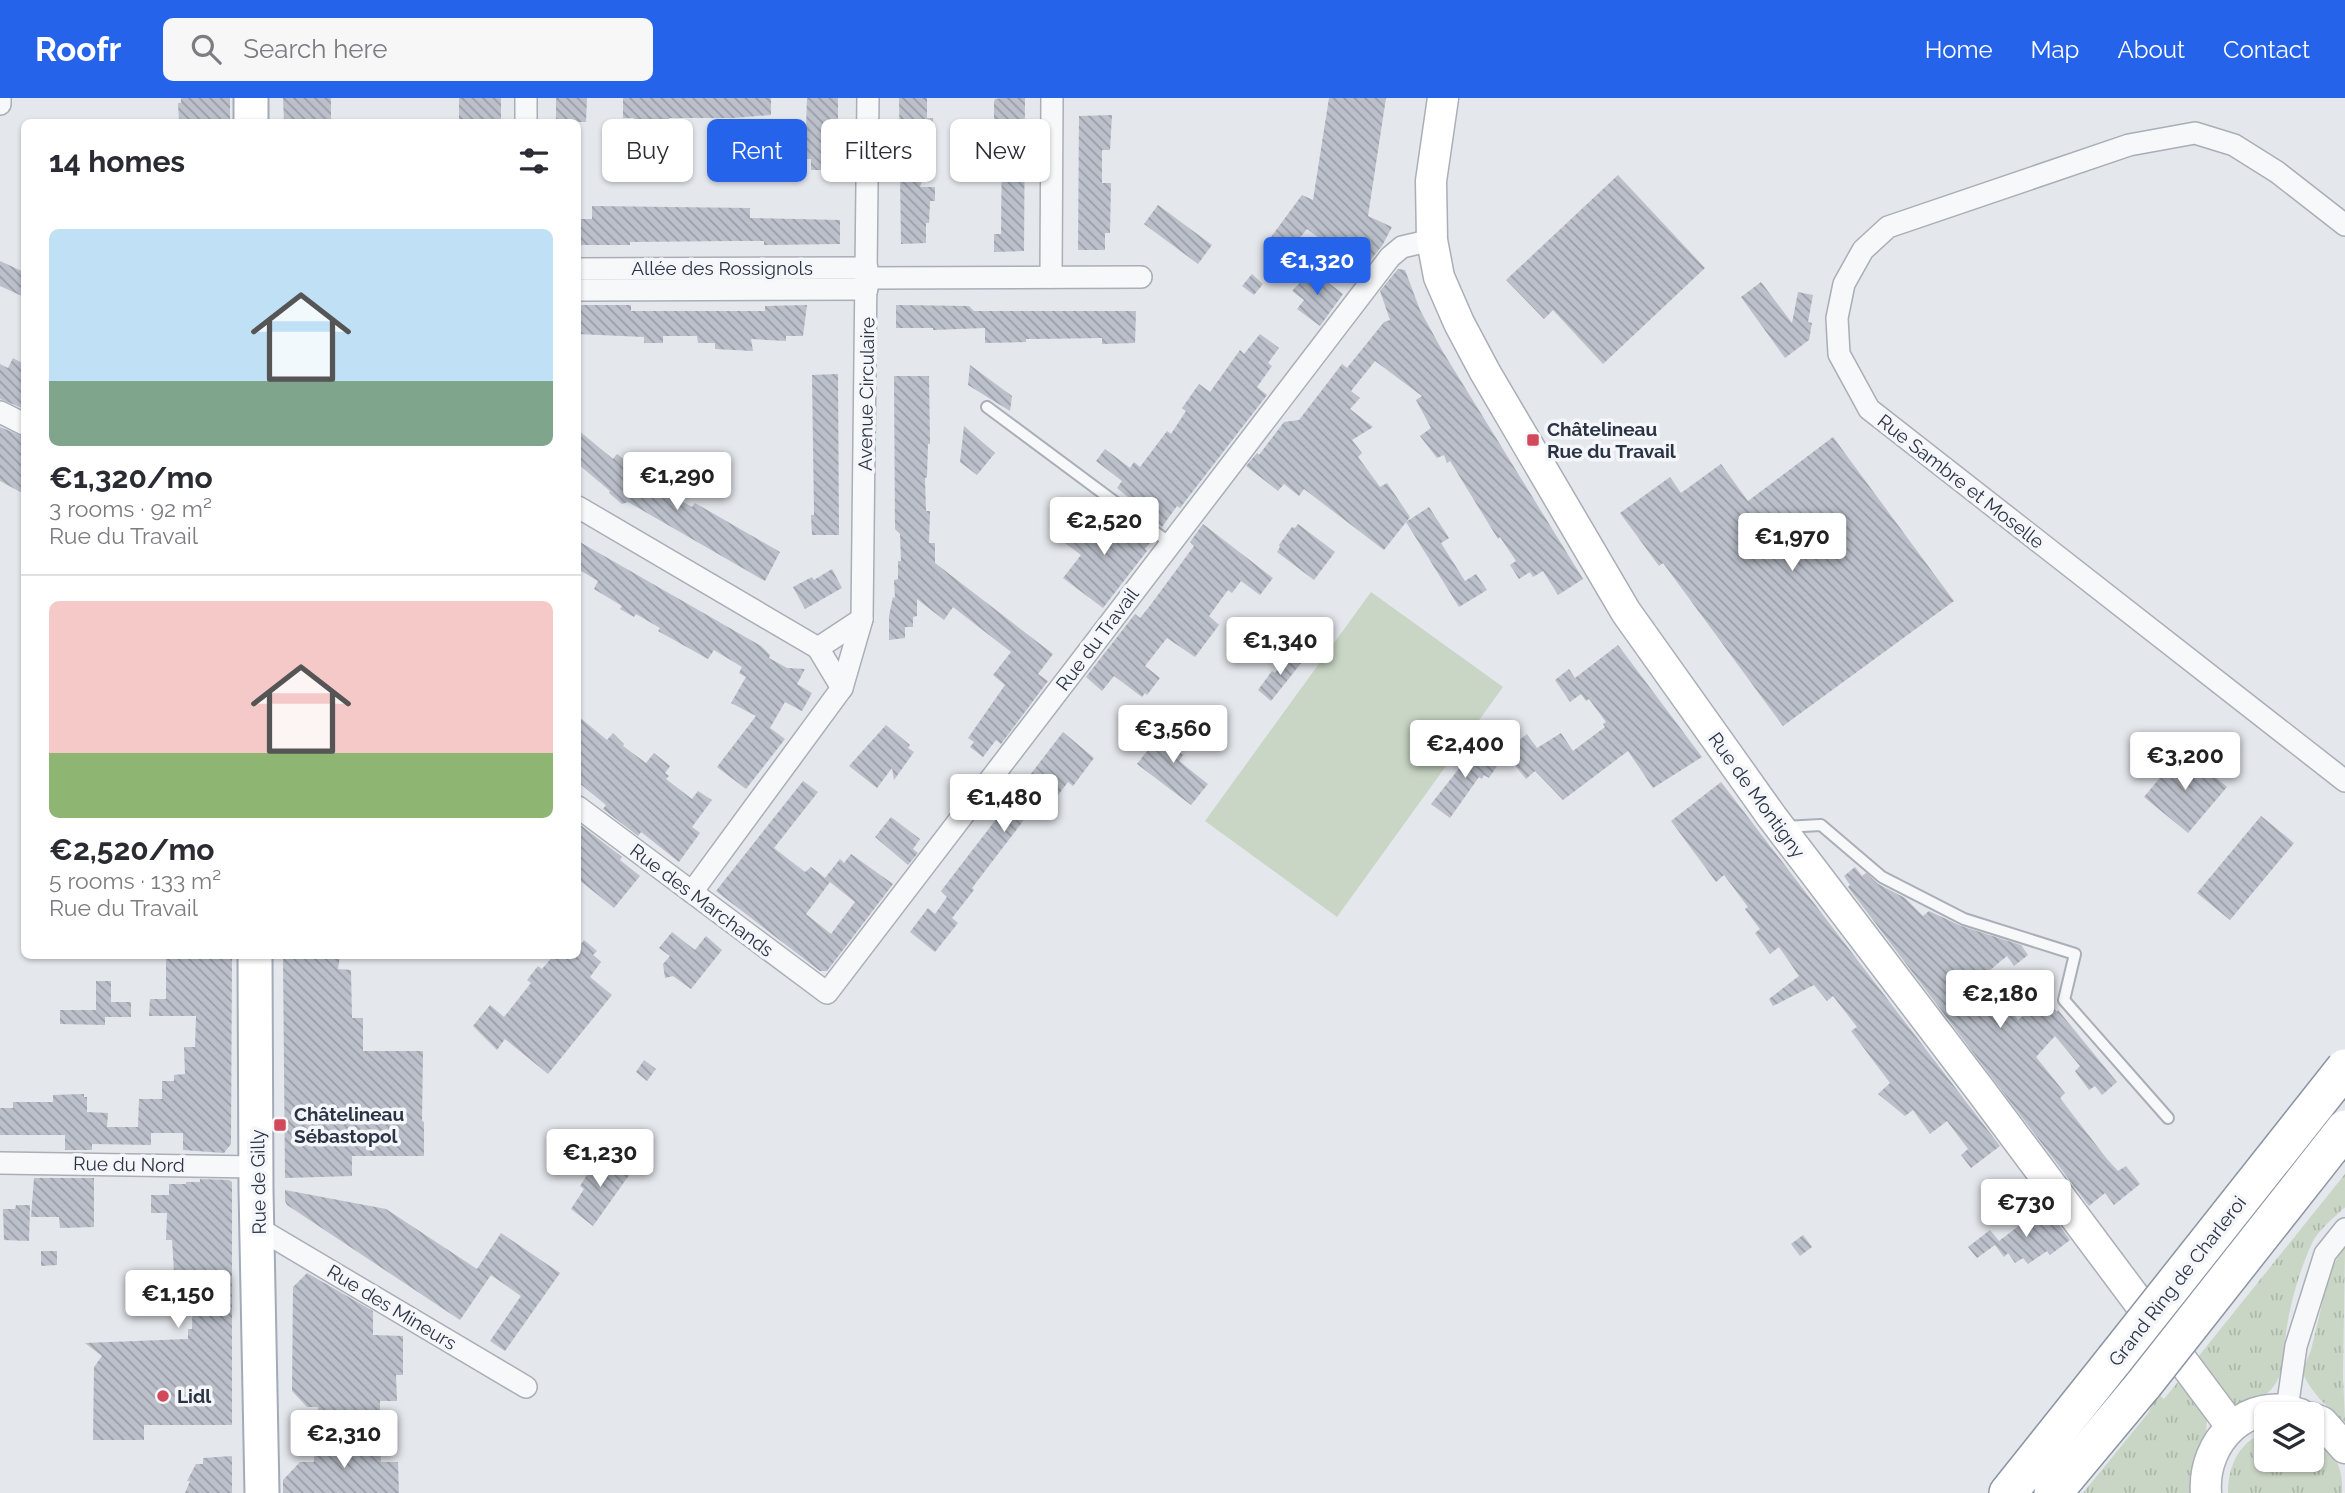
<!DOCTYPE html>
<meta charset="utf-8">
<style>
:root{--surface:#fff;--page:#f7f7f7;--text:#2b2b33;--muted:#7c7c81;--line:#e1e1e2;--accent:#2563eb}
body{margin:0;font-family:Raleway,sans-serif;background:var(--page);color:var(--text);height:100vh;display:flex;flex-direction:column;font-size:26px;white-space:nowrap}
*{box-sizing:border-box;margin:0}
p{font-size:23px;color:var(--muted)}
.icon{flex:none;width:38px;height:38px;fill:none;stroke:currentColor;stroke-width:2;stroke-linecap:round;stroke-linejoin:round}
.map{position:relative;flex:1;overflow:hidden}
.side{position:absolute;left:21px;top:21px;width:560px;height:840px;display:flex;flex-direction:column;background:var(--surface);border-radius:10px;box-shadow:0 2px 5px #0004}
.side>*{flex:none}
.banner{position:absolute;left:602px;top:21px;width:665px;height:63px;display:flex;gap:14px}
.controls{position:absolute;left:2254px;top:1304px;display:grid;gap:14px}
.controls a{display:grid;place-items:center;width:70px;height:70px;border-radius:10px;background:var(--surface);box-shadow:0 2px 5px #0004;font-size:35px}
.price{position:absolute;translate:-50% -60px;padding:0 16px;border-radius:7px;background:#fff;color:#222;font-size:23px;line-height:46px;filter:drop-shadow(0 2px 4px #0008)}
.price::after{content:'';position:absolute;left:50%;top:42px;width:21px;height:16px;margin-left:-10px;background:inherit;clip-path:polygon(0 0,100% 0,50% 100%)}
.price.current{background:var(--accent);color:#fff}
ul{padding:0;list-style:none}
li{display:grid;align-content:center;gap:14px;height:371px;padding:0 28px}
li+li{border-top:2px solid var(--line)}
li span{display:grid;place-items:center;height:217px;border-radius:10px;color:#555}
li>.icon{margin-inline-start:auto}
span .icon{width:126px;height:126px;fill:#fffc;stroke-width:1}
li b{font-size:30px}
h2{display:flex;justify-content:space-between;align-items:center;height:84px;padding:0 28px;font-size:30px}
.pill{padding:0 24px;border-radius:10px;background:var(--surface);box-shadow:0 2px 5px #0004;font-size:24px;line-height:63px}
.pill.current{background:var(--accent);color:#fff}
header{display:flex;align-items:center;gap:42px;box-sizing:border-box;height:98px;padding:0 35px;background:var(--accent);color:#fff}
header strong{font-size:33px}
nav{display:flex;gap:38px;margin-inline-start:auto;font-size:24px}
.search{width:490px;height:63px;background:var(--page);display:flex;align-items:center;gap:18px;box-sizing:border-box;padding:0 24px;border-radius:10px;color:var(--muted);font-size:26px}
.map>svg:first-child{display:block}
.grass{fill:url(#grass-tufts)}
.pitch{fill:#c9d6c5}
.building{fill:url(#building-back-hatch);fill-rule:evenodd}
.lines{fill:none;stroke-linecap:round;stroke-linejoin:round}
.lane-casing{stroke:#a9aeb7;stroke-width:14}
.street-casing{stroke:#a9aeb7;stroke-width:24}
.secondary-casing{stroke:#a9aeb7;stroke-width:33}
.primary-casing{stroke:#a3abb8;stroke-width:37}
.highway-casing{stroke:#8b94a3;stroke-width:40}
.lane{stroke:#f7f8fa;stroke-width:10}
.street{stroke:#f7f8fa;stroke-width:21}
.secondary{stroke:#fff;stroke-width:30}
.primary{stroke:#fff;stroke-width:33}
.highway{stroke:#fff;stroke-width:37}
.highway-bridge-casing{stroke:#8b94a3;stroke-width:40;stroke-linecap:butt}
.highway-bridge{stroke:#fff;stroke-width:37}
.poi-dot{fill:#d1495b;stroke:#f4f6f9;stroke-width:2.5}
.labels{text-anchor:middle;stroke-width:7;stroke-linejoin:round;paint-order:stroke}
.street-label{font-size:19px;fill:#2b3445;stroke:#f4f6f9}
.poi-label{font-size:19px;font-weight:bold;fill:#2b3445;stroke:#f4f6f9;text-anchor:start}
</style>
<header>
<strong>Roofr</strong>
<div class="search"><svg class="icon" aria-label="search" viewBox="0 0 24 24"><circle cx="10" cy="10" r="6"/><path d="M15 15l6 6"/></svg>Search here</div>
<nav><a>Home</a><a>Map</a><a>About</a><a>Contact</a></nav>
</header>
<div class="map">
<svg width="2345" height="1395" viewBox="0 0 2345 1395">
<defs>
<pattern id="grass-tufts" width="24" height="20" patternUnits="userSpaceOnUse" patternTransform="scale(1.75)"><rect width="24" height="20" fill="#c9d6c5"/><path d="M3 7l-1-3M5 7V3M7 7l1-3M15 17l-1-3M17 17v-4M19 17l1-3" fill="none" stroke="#adb8ab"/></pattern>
<pattern id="building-back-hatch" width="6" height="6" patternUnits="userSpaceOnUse" patternTransform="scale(1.75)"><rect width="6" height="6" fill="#bbc0ca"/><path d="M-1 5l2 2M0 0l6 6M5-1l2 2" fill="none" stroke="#989da6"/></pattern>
</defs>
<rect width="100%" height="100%" fill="#e4e7ec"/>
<g class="grass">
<path d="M2345,1076V1109C2335,1119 2319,1131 2312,1145C2302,1167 2294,1192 2289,1217C2279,1265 2294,1292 2236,1311L2198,1259Z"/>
<path d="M2345,1147L2343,1278L2345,1324C2327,1309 2312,1296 2302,1274L2311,1252L2330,1173Z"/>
<polygon points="2182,1279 2207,1320 2206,1336 2199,1355 2195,1395 2083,1395 2149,1314 2156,1295 2164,1301"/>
<path d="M2266,1334V1362H2312V1336C2333,1352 2344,1368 2342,1395H2228C2228,1368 2239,1343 2266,1334Z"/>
</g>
<polygon class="pitch" points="1371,494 1503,589 1337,819 1205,723"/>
<g class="building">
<polygon points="181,0 230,0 230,24 179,24 178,5 181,5"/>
<polygon points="283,0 331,0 331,24 284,24"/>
<rect x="459" y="0" width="42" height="21"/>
<polygon points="556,0 587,0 586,24 556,24"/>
<polygon points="623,0 771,0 771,17 733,20 669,20 669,23 661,23 661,29 643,30 634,28 634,20 623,20"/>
<polygon points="807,0 838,0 838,72 811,72 811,61 805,61"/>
<polygon points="899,0 927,0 927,20 933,20 934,47 925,47 925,75 920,89 935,89 935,103 930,103 929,125 926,125 926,145 901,146"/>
<polygon points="1002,0 1025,0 1024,153 994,154 994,136 1001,136 1002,43 999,43 999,35 994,35 994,4 995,1"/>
<polygon points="1329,0 1386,0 1368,118 1392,129 1382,148 1362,172 1307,131 1289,153 1271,139 1302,97 1313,102"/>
<polygon points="1112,17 1110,52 1102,52 1102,85 1111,85 1110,135 1105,135 1105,152 1078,152 1079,18"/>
<polygon points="1618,77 1705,170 1603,266 1553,212 1544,221 1506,182"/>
<polygon points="1158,107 1212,147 1198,166 1144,126"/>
<polygon points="592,108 750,110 750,120 840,122 840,146 764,147 764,143 732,143 630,144 630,147 578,147 578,121 592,121"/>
<polygon points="0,163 24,174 24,199 0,188"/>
<polygon points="1398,171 1405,172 1420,212 1443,254 1583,481 1558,497 1543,473 1533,479 1530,474 1519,481 1510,467 1516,463 1500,439 1498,441 1450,363 1447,365 1444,357 1437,360 1420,338 1431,330 1416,302 1422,298 1375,263 1351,293 1360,300 1350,311 1373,329 1352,342 1362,355 1358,359 1380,389 1387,385 1410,419 1384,452 1304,391 1299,398 1284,386 1278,393 1246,368 1257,355 1259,357 1284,324 1299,322 1342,266 1347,270 1384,224 1390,222 1380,193"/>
<polygon points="1312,172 1343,196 1320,228 1297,211 1304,202 1292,193"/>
<polygon points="1252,176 1263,186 1254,197 1242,188"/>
<polygon points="1761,184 1792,225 1798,194 1813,197 1808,224 1812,225 1809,242 1785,260 1741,199"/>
<polygon points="578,207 631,207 631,213 765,213 765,208 807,207 803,238 786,238 786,243 751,241 753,253 715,251 715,245 698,245 697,238 663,238 663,245 644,245 644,239 578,236"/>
<polygon points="896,207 969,208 974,213 1136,213 1135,245 1102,246 1102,240 1035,241 1026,241 1026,244 985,245 985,230 933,232 933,230 896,230"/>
<polygon points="1260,236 1279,250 1268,265 1272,268 1257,289 1267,297 1180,410 1177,408 1162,429 1130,406 1133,403 1117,390 1122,383 1096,363 1105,351 1130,370 1134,364 1140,369 1167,333 1171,336 1186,313 1182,310 1199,286 1210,294 1240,252 1244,256"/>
<polygon points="13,260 24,266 24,305 22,310 0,301 0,266 8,270"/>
<polygon points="970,267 1012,298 1010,313 968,287"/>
<polygon points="838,276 839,437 812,437 811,417 814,417 812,277"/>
<polygon points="894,278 929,278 930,346 928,346 927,379 925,380 926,413 930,413 929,445 935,445 935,465 1053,556 1038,576 1048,583 1001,646 996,642 983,659 970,649 974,644 968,640 1005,587 993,577 1011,554 953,509 944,522 917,501 917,518 913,519 913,529 905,529 905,540 889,542 889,518 893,499 895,500 894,482 898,481 898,463 901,463 900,436 895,431"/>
<polygon points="964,328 995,355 977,377 960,364"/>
<polygon points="0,329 24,339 24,396 0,383"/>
<polygon points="578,332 613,361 617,356 630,367 628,370 654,390 655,388 692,409 695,405 780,454 765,483 628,404 622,406 609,395 610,393 578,366"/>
<polygon points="1833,339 1954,503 1783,628 1663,465 1659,468 1620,415 1670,379 1681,395 1721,366 1748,403"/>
<polygon points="1429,409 1449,440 1441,445 1465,483 1476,476 1487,492 1459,509 1406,424"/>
<polygon points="1094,416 1112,430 1121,418 1152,442 1145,451 1147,453 1103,510 1063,480 1081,457 1057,439 1069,426 1080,435"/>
<polygon points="1203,426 1273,480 1260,497 1241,483 1232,495 1228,492 1209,518 1219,527 1195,559 1167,540 1145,568 1160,580 1147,597 1145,595 1142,599 1114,578 1102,593 1086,579 1135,516 1140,520 1149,509 1194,448 1190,444"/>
<polygon points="1298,426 1335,454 1314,482 1277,454 1280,449 1279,447 1292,429 1295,430"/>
<polygon points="578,443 761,548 770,557 769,560 787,570 805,571 797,586 812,595 802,613 785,604 770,630 785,641 746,691 717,669 756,618 731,605 746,579 739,575 742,569 714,552 708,561 658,533 660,530 636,516 634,519 620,511 622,508 594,491 598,483 578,471"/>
<polygon points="832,471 842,490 805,511 793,489 812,479 814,482"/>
<polygon points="1618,547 1702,659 1653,690 1628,653 1563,702 1535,673 1526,681 1504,654 1527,636 1537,650 1561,635 1573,653 1605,629 1603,626 1606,624 1589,601 1586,603 1581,596 1570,604 1555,582 1569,571 1575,580"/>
<polygon points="1290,555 1302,564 1271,603 1258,592 1272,573 1275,575"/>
<polygon points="578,618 607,642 613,635 624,646 623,648 646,665 654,655 670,668 665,675 669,678 666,681 692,701 698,693 712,702 692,729 700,735 679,764 641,734 638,738 603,711 606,707 578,684"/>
<polygon points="1173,626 1190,640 1179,654 1183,657 1179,663 1208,686 1191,707 1137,666 1154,644"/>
<polygon points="886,627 910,647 908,650 914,654 894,682 892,670 877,690 849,668"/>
<polygon points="1063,634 1094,660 1073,688 1068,684 1046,713 1036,706 972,790 974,792 952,820 958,825 935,854 910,834 928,810 935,816 947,799 941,793"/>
<polygon points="1476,649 1484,655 1487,652 1501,662 1489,680 1484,677 1482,681 1479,679 1450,720 1431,706"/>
<polygon points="2183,652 2227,689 2188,735 2144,699"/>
<path d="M803,683L818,694L774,750L805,774L811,769L825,780L840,761L844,765L851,756L893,786L827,873H820L716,793ZM830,784L855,804L831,836L806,816Z"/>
<polygon points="1721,684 2000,1048 1971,1070 1961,1057 1968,1051 1947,1023 1930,1036 1913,1012 1905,1018 1878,996 1890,985 1851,933 1857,929 1833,898 1827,903 1814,887 1773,908 1769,901 1799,878 1779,849 1770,856 1755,835 1760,831 1745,811 1748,809 1724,777 1716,784 1671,723"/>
<polygon points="2261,718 2294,745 2230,822 2197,795"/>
<polygon points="891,719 920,741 913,751 918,755 908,767 875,739"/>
<polygon points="578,725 622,759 620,762 640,778 614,810 578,781"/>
<polygon points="1855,769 1862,778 1866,775 1878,786 1905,800 1923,818 1929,813 1961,828 2021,847 2028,857 2014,868 2007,858 1984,877 2018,922 2045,900 2057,914 2058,912 2117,984 2102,997 2095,988 2089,992 2075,973 2080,968 2055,938 2036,959 2065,995 2060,1000 2107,1061 2118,1073 2126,1068 2140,1086 2114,1107 2105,1095 2089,1108 1848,789 1850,787 1844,778"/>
<polygon points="672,834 695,852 706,838 722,852 691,891 673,878 665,880 663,866 670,858 659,850"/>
<polygon points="584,842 597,853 593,857 601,864 590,879 612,897 548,976 505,941 497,952 473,928 490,907 504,919 531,885 527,882 538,868 542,871 553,858 578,858 578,850"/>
<polygon points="166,858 232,858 231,1046 224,1055 183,1052 183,1035 151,1035 151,1047 92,1046 92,1052 65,1052 65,1037 0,1037 0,1010 13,1010 13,1004 53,1004 53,997 84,996 84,999 87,999 87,1014 108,1015 107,1029 138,1029 139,1001 162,1001 162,983 174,983 174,977 185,976 184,949 195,949 196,918 149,918 150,901 166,901"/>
<polygon points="283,858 340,858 338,871 351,872 352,920 363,920 363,953 423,953 422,1023 424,1024 424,1058 352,1058 352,1078 285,1080"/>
<polygon points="96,883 111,883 111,904 131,904 131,919 105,919 105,927 60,926 60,912 96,912"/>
<polygon points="644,962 656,971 647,983 636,974"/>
<polygon points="599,1058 607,1063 608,1058 632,1073 593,1128 571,1111 584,1091 580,1088"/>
<polygon points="34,1080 94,1080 94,1129 60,1130 59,1119 31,1119"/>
<polygon points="200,1081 229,1082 232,1084 232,1327 144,1327 144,1342 93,1342 94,1269 102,1258 85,1245 188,1241 188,1231 192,1231 193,1183 181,1180 180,1174 174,1174 172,1142 166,1142 167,1115 151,1115 151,1097 169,1097 169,1086 186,1086 186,1084 200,1084"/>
<polygon points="285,1092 386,1111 477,1171 501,1135 560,1175 505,1253 490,1243 521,1198 491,1177 460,1222 287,1107 285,1103"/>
<polygon points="16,1107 30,1107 29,1143 4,1142 3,1111 15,1111"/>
<polygon points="2045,1108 2070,1142 2050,1157 2047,1153 2028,1166 2023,1160 2015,1165 2008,1155 2004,1159 1995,1147 1977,1160 1968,1149 1990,1132 1999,1143"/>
<polygon points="1803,1137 1812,1149 1800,1158 1791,1146"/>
<polygon points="41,1153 57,1153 57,1167 41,1168"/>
<polygon points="307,1175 373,1213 373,1237 403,1238 403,1277 396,1277 397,1303 380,1303 380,1315 318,1317 318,1309 307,1309 292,1293 293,1189"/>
<polygon points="318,1340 380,1343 381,1364 398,1364 399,1395 283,1395 283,1382 300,1364 314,1364 315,1341"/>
<polygon points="232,1358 232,1395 185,1395 190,1383 187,1383 196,1366 203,1366 203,1360"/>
</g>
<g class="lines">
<g class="lane-casing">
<g id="lane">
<polyline points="987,309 1170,445"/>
<polyline points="1784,729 1821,727 1882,779 1964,821 2075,856 2064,902 2168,1020"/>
</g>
</g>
<g class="street-casing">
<g id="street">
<polyline points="0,6 0,0"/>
<polyline points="526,24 526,0"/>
<polyline points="2345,127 2277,74 2234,47 2195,35 2129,47 1888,129 1863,152 1844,186 1837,220 1839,256 1869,311 2345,683"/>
<polyline points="578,171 867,170"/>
<polyline points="1051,179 1052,0"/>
<polyline points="867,180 1141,179"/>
<polyline points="578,192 867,191"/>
<polyline points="0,314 24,326"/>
<polyline points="578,409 818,550 842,590"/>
<polyline points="818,550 862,521"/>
<polyline points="578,709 827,895 1390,159 1402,149 1432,142"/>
<polyline points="692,794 842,590 862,521 868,0"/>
<polyline points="0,1065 257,1069"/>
<polyline points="258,1130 526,1289"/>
<polyline points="2287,1311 2296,1248 2325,1156 2345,1131"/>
</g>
</g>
<g class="secondary-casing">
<g id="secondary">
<polyline points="1443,0 1431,83 1432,142 1439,179 1459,225 1485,274 1626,514 1772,719 1981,993 2231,1328"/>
<polyline points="2312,1320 2322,1324 2345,1350"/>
<path d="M2206,1395C2202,1343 2248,1297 2300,1316"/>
</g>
</g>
<g class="primary-casing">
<g id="primary">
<polyline points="251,24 251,0"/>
<polyline points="255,858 256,1092 262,1395"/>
</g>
</g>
<g class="highway-casing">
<g id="highway">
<polyline points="2008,1395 2114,1262"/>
<polyline points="2053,1395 2144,1286"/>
</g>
</g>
<use href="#lane" class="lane"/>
<use href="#street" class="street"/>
<use href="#secondary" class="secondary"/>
<use href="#primary" class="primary"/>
<use href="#highway" class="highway"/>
<g class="highway-bridge-casing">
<g id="highway-bridge">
<polyline points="2114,1262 2345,970"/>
<polyline points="2144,1286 2345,1031"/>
</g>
</g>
<use href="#highway-bridge" class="highway-bridge"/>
</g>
<g class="poi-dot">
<rect x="1526" y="335" width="14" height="14" rx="3.5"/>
<rect x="273" y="1020" width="14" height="14" rx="3.5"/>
<circle cx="163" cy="1298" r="7"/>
</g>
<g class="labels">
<g class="street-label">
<text x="722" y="177">Allée des Rossignols</text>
<text transform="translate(866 296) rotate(-89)" y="7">Avenue Circulaire</text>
<text transform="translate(1961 383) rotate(38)" y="7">Rue Sambre et Moselle</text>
<text transform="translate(1097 541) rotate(-53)" y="7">Rue du Travail</text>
<text transform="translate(1757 697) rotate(54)" y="7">Rue de Montigny</text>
<text transform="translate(702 802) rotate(37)" y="7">Rue des Marchands</text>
<text transform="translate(129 1066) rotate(1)" y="7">Rue du Nord</text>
<text transform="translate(258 1084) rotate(-91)" y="7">Rue de Gilly</text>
<text transform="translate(2177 1183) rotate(-52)" y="7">Grand Ring de Charleroi</text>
<text transform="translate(392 1209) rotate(31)" y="7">Rue des Mineurs</text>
</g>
<g class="poi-label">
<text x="1547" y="338">Châtelineau<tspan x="1547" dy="22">Rue du Travail</tspan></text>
<text x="294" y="1023">Châtelineau<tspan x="294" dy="22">Sébastopol</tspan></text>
<text x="177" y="1305">Lidl</text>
</g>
</g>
</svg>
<div class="controls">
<a><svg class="icon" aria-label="layers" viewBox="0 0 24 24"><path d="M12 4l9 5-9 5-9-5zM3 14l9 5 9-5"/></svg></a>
</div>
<b class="price current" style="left:1317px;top:199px">€1,320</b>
<b class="price" style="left:677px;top:414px">€1,290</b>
<b class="price" style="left:1104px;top:459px">€2,520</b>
<b class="price" style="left:1792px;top:475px">€1,970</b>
<b class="price" style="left:1280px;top:579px">€1,340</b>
<b class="price" style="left:1173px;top:667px">€3,560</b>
<b class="price" style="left:1465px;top:682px">€2,400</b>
<b class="price" style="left:2185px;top:694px">€3,200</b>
<b class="price" style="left:1004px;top:736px">€1,480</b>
<b class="price" style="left:2000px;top:932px">€2,180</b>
<b class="price" style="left:600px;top:1091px">€1,230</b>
<b class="price" style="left:2026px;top:1141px">€730</b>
<b class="price" style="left:178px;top:1232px">€1,150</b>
<b class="price" style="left:344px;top:1372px">€2,310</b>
<div class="banner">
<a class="pill">Buy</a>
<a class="pill current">Rent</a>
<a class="pill">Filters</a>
<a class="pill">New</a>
</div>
<section class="side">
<h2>14 homes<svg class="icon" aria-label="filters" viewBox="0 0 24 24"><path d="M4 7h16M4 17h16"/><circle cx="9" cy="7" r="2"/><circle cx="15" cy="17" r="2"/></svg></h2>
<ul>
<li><span style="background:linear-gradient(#bfe0f5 70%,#7fa58c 0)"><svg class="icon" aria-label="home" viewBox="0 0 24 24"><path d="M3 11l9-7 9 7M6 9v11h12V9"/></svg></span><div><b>€1,320/mo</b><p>3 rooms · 92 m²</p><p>Rue du Travail</p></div></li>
<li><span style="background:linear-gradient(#f6c9c9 70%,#8fb573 0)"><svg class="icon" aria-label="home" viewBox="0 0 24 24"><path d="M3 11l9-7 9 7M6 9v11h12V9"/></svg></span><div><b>€2,520/mo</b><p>5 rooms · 133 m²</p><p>Rue du Travail</p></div></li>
</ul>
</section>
</div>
